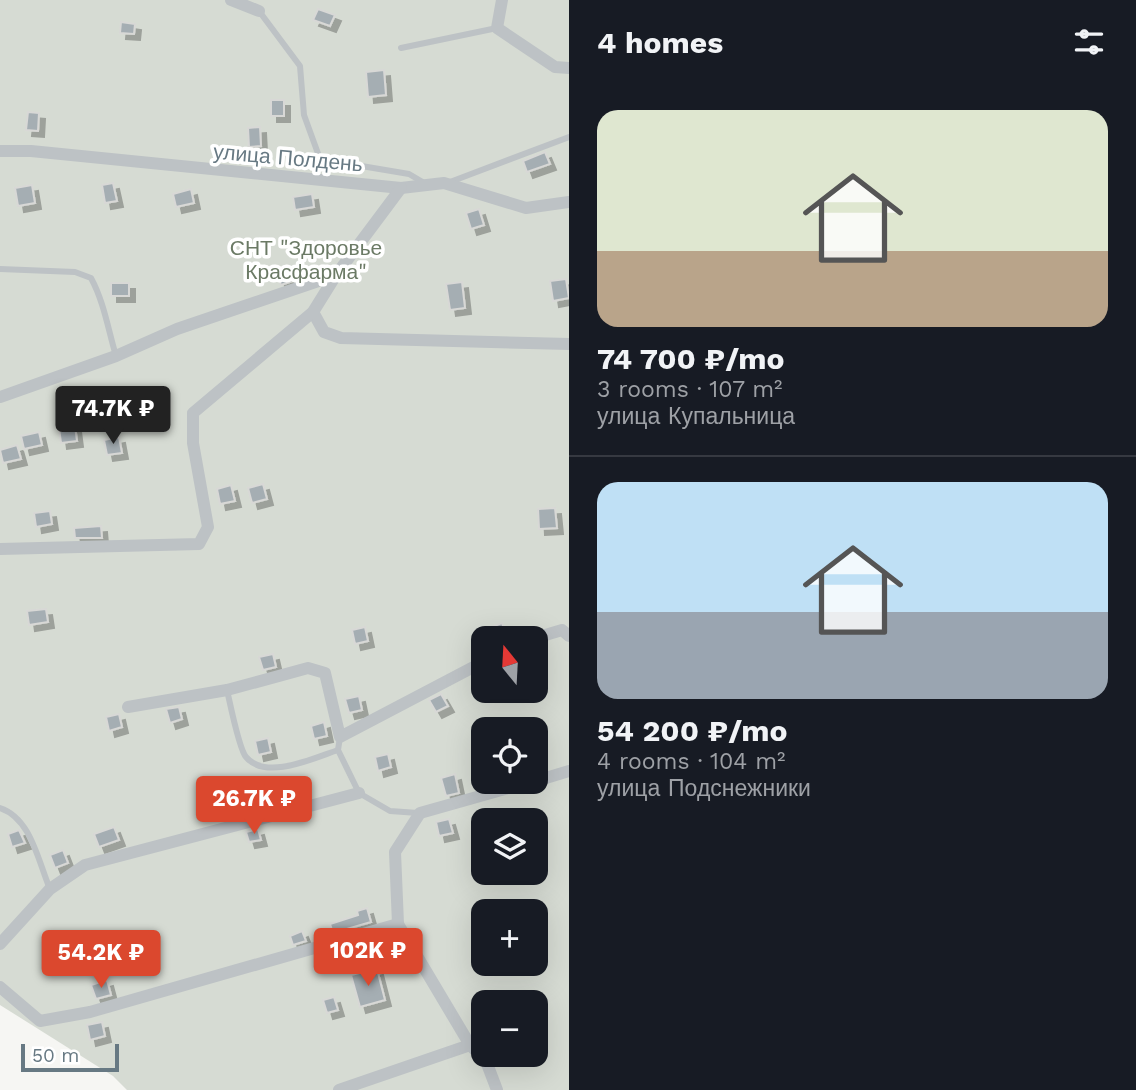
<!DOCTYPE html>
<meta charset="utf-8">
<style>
:root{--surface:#171b24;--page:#242831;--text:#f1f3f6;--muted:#9ea1a6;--line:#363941;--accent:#db482e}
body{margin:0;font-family:"Work Sans",sans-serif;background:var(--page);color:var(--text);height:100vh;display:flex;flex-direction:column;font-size:26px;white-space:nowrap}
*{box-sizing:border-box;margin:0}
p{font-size:23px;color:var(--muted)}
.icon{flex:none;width:38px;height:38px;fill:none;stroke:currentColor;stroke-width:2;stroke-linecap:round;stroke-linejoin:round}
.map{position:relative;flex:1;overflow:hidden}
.sheet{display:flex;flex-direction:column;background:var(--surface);width:567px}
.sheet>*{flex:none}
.needle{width:46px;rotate:342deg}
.tools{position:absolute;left:471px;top:626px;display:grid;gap:14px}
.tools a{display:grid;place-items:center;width:77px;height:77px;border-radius:14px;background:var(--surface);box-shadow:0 7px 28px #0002;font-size:35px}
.scale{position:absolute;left:21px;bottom:18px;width:98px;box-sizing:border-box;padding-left:7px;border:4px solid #677983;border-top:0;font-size:19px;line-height:24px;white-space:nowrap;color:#677983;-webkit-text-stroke:5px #fff;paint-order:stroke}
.price{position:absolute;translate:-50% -60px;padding:0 16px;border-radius:7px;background:var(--accent);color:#fff;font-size:23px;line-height:46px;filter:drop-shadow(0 2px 4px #0008)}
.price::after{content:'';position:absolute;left:50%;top:42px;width:21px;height:16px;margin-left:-10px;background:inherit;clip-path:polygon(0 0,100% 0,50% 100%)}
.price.on{background:#222;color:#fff}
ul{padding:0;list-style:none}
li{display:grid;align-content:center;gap:14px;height:371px;padding:0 28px}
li+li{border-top:2px solid var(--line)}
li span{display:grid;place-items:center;height:217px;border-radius:21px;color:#555}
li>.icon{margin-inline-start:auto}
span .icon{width:126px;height:126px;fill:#fffc;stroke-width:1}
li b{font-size:30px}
h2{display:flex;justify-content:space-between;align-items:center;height:84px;padding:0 28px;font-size:30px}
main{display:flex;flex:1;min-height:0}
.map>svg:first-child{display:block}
.green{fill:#d6dbd3;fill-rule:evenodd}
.building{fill:#a5aeb3;stroke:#d8d8d6;stroke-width:2;filter:url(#shadow)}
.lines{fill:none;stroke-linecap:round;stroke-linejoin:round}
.service{stroke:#bdc2c5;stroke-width:6}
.minor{stroke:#bdc2c5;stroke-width:12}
.labels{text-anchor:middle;stroke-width:7;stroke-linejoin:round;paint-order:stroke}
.street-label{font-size:21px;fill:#677983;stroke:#fff}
.park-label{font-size:21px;fill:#6b7a65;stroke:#fff}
</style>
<main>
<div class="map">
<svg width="569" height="1090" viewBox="0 0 569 1090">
<defs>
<filter id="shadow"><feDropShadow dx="6" dy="6" stdDeviation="0" flood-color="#0004"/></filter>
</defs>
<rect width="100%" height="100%" fill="#f6f6f3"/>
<path class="green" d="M0,0H569V1090H127L113,1076L0,1005ZM483,639H536V691H483ZM483,730H536V782H483ZM483,821H536V873H483ZM483,912H536V964H483ZM483,1003H536V1055H483Z"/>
<g class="building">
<polygon points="318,9 335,15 330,26 313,20"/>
<polygon points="121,22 135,24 134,34 120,33"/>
<polygon points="384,70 386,95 368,97 366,72"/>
<rect x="271" y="100" width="13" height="16"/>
<polygon points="28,112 39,113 38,131 26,130"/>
<polygon points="260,127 261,146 249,147 248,128"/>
<polygon points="545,152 550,164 527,172 523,161"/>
<polygon points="113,183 117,201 105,203 102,185"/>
<polygon points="32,185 35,203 18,206 15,188"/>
<polygon points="191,189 194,203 176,207 173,194"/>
<polygon points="312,194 314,207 295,210 293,197"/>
<polygon points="479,209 484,225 471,229 466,213"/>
<polygon points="298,268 301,278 281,285 277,275"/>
<polygon points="566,279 569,298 553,301 550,281"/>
<polygon points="462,282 465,308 450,310 446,284"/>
<rect x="111" y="283" width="18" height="13"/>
<polygon points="75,426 77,441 61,443 59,428"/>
<polygon points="39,432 42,445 24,449 21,436"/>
<polygon points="119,437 122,453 107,455 104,440"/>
<polygon points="17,445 21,459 3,463 0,450"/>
<polygon points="263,484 267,499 252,503 248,488"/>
<polygon points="231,485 235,501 220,504 217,489"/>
<polygon points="555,508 557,528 539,529 538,509"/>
<polygon points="50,511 52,524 36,527 34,513"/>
<polygon points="101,526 102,538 75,538 74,528"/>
<polygon points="46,609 48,622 29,625 27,611"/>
<polygon points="502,623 507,636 493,639 489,628"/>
<polygon points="365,627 368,641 355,644 352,630"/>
<polygon points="273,654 276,667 263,670 259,657"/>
<polygon points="441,694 448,706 436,712 429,700"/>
<polygon points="359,696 362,710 349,713 345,699"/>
<polygon points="179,707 182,719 170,723 166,709"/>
<polygon points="119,714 122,727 109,731 106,717"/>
<polygon points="324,722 327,736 314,739 311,726"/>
<polygon points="268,738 271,752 258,755 255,741"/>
<polygon points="388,754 391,767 378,771 375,757"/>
<polygon points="455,774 459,793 446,796 441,778"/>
<polygon points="449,819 453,833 439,836 436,822"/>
<polygon points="114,827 119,840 99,847 94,834"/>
<polygon points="258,829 261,840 249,842 246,832"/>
<polygon points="19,830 25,843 12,847 8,834"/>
<polygon points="63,850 68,863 55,868 50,855"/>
<polygon points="367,908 371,922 333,933 330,924 358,915 357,911"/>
<polygon points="302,931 306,941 293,945 290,936"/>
<polygon points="377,969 385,1000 360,1007 351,975"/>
<polygon points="107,980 111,995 96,999 91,985"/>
<polygon points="334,997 338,1010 327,1013 323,1000"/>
<polygon points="102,1022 105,1036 90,1040 87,1025"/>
</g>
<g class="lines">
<g class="service">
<polyline points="259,11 300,66 304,115 320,159 409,174 426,184"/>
<polyline points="401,48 497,28"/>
<polyline points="450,182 569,137"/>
<path d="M0,269L75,272L91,278C104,302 108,329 116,356"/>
<path d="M227,690C230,703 239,749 246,757C266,781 314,758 338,750"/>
<polyline points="340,737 338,750 359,793 390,811 418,813"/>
<path d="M0,808C31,818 38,861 50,889"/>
</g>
<g class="minor">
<polyline points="231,0 259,11"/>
<polyline points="502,0 497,28 555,67 569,68"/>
<polyline points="0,151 31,151 401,188 444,183 526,208 569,202"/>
<polyline points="313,312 324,332 341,338 569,344"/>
<polyline points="0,397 116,356 177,329 336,275 401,188"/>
<polyline points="0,549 199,544 208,527 193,443 193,413 313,312 336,275"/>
<polyline points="532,639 562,630 569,636"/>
<polyline points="128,707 227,690 308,668 325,673 340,737 483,662"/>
<polyline points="536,781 569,771"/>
<polyline points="0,944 50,889 85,865 359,793"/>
<polyline points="0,987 40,1021 90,1012 398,924"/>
<polyline points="339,1090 470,1045"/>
<polyline points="497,1090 486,1061 470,1045 398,924 395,852 420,813 530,782"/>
</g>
</g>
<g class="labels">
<g class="street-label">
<text transform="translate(288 158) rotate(5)" y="7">улица Полдень</text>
</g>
<g class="park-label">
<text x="306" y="255">СНТ "Здоровье<tspan x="306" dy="24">Красфарма"</tspan></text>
</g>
</g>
</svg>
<div class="tools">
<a><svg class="needle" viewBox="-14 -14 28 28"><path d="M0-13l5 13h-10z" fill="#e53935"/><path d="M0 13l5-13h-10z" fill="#9ea1a6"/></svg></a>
<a><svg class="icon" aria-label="locate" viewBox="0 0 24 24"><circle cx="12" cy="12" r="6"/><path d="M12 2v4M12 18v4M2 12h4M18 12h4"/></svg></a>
<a><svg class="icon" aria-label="layers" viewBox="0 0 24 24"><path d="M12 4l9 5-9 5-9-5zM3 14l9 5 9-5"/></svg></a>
<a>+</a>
<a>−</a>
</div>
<div class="scale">50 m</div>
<b class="price on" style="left:113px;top:446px">74.7K ₽</b>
<b class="price" style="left:254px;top:836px">26.7K ₽</b>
<b class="price" style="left:368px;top:988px">102K ₽</b>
<b class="price" style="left:101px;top:990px">54.2K ₽</b>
</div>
<section class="sheet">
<h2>4 homes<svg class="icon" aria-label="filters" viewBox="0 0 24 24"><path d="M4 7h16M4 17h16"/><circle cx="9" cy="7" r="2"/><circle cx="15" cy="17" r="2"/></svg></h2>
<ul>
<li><span style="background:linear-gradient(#dfe7d0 65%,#b9a48a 0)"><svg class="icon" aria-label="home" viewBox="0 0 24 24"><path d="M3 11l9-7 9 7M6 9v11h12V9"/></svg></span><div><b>74 700 ₽/mo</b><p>3 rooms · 107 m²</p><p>улица Купальница</p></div></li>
<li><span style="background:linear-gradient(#bfe0f5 60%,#9aa5b1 0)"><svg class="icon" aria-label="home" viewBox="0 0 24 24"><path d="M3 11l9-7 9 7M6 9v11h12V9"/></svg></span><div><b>54 200 ₽/mo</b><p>4 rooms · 104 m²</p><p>улица Подснежники</p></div></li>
</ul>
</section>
</main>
